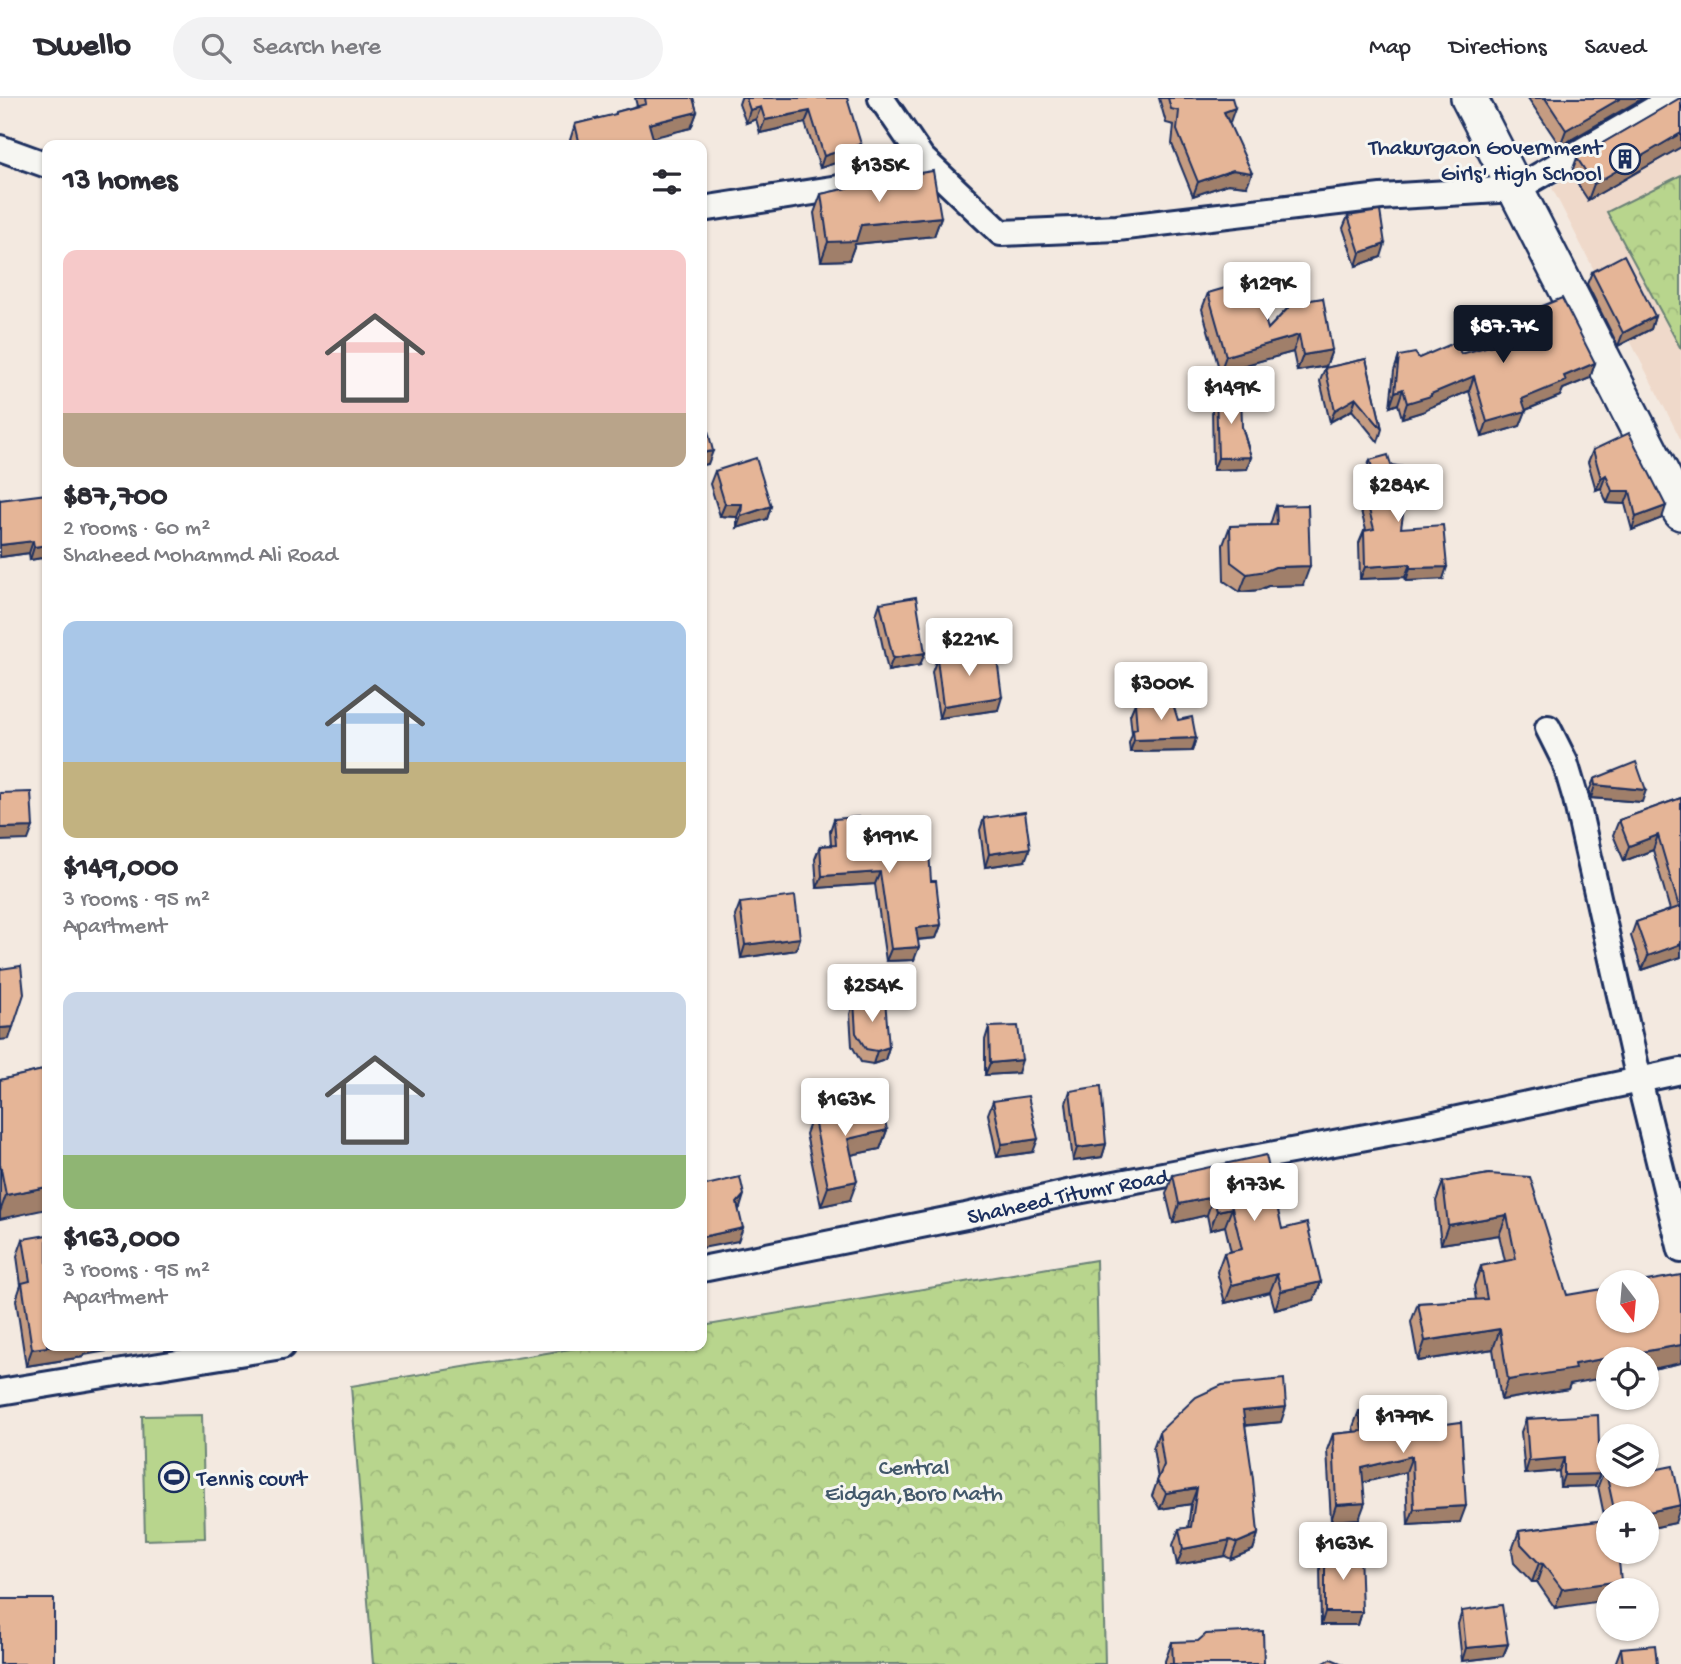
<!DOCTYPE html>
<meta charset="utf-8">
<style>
:root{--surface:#fff;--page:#f2f2f3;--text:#2b2b33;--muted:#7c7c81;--line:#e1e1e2;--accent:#111827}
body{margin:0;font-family:"Gochi Hand",sans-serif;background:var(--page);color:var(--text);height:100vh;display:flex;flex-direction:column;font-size:26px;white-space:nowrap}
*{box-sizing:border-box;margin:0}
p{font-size:23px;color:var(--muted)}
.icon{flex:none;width:38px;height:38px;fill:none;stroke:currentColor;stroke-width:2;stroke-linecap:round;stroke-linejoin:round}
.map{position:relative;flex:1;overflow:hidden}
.drawer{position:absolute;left:42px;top:42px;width:665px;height:1211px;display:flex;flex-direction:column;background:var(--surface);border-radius:14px;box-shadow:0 2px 5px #0004}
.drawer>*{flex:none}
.needle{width:46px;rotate:164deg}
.tools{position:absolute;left:1596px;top:1172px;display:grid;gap:14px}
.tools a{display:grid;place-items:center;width:63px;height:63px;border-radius:50%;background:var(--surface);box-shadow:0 2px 5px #0004;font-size:35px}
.price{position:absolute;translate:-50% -60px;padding:0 16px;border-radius:7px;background:#fff;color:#222;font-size:23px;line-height:46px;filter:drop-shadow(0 2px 4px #0008)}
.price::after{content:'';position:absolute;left:50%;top:42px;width:21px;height:16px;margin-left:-10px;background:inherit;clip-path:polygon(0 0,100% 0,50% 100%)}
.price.selected{background:var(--accent);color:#fff}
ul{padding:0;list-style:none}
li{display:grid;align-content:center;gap:14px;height:371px;padding:0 21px}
li span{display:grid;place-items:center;height:217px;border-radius:14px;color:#555}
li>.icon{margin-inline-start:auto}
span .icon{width:126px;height:126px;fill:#fffc;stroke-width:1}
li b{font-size:30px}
h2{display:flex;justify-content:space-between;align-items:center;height:84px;padding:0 21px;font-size:30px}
header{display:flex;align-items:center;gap:42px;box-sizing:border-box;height:98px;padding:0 35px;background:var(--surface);border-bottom:2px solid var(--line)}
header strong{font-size:33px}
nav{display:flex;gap:38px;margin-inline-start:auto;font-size:24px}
.search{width:490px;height:63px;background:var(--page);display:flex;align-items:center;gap:18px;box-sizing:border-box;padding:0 24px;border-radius:38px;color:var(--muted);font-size:26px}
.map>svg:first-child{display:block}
.built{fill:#efd9ca}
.forest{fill:url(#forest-crowns);stroke:#6a8276;stroke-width:2}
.pitch{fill:#b8d58d;stroke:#6a8276;stroke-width:2}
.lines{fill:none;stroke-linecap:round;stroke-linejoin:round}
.street-casing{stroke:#1b2f5e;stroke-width:30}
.secondary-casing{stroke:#1b2f5e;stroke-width:40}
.street{stroke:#f6f6f2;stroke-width:24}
.secondary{stroke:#f6f6f2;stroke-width:35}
.wall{fill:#c59c82;stroke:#1b2f5e;stroke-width:2}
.shaded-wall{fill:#a07f6a;stroke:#1b2f5e;stroke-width:2}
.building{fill:#e5b597;stroke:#1b2f5e;stroke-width:2}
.labels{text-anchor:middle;stroke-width:6;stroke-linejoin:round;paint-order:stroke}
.poi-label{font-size:23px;fill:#1b2f5e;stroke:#f6f6f2;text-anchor:end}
.street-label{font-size:23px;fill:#1b2f5e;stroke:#f6f6f2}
.park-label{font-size:23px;fill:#42586a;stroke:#f6f6f2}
</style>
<header>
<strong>Dwello</strong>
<div class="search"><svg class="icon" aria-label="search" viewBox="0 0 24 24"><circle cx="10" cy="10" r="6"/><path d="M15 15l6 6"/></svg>Search here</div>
<nav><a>Map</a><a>Directions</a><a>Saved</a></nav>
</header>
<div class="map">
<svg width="1681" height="1566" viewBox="0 0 1681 1566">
<defs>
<pattern id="forest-crowns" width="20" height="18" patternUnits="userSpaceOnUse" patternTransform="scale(1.75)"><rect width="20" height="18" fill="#b8d58d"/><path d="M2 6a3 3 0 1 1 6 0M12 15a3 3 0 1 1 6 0" fill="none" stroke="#9eb77c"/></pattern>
</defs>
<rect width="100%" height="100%" fill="#f3e9e0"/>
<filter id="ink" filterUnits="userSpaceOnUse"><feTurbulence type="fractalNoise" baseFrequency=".0143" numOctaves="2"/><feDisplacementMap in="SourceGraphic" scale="14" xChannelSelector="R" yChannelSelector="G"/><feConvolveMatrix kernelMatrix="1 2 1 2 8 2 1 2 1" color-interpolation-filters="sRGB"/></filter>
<g filter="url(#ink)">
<polygon class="built" points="1681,13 1681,342 1552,90"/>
<g class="forest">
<polygon points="1681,77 1681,251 1607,114"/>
<polygon points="1096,1162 1105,1566 373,1566 351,1288 588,1248 702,1248 702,1228"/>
</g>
<polygon class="pitch" points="202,1317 205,1440 145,1442 142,1318"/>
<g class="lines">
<g class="street-casing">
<g id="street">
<polyline points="881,0 922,60 1001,135 1117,130 1381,99 1516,91 1673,0"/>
<polyline points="0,50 47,67"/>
<polyline points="702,111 878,84"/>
<polyline points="1548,630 1565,664 1576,701 1639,982 1681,1152"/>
<path id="s1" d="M702,1171L966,1118L1072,1094L1430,1027L1681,973"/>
<polyline points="0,1294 282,1248"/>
</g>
</g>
<g class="secondary-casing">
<polyline id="secondary" points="1469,0 1681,414"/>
</g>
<use href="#street" class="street"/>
<use href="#secondary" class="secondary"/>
</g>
<g class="wall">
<polygon points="635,0 693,0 697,14 691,30 652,39 655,47 571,47 570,42 575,26 615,17 616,14 637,8"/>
<polygon points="741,0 847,0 857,58 820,70 805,25 760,35 756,21 746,25 739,6"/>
<polygon points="1159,0 1232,0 1230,24 1229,24 1247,88 1228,86 1193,98 1172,46 1174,27 1166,25"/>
<polygon points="1528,0 1643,0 1560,48"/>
<polygon points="1681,0 1681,49 1588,102 1571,76 1577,60"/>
<polygon points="847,86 941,119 934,138 855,146 849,162 821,163 814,115 821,96 845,91"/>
<polygon points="1348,118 1381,159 1356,168 1343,130"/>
<polygon points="1592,174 1655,218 1651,231 1618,248 1587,186"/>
<polygon points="1208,195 1268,231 1293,205 1332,252 1326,268 1297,273 1293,254 1220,274 1202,211"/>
<polygon points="1535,211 1595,265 1590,280 1563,291 1560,298 1526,312 1520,328 1482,339 1469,293 1426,311 1425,313 1402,320 1398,306 1390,309 1394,273 1399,258 1419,260 1461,256 1531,236 1530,226"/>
<polygon points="1366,261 1382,331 1378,344 1352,312 1330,324 1320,283 1325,270"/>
<polygon points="1216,293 1242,329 1251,359 1247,371 1213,372 1212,306"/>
<polygon points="1593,352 1662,420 1632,432 1625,406 1607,405 1601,390 1596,392 1588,364"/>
<polygon points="1370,362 1401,430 1443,481 1406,483 1405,479 1360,481 1359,445 1364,433 1366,432 1357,398 1362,385 1367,383 1365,375"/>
<polygon points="715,373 771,408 767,421 737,430 737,419 720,418 710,386"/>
<polygon points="0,402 47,459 30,462 29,455 0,459"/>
<polygon points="1276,408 1303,487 1268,488 1259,492 1240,494 1224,483 1223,447 1230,428 1270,427"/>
<polygon points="880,505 920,567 888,573 876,517"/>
<polygon points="937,561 998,612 939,620 932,574"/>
<polygon points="1135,605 1178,622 1196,640 1192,653 1130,654 1129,645 1132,636 1130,617"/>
<polygon points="1594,681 1642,704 1591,700 1589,693"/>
<polygon points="1681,700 1681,859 1642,872 1631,838 1636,824 1670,812 1653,752 1624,763 1613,737 1619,722"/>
<polygon points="984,720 1025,763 985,769 980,732"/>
<polygon points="834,721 931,783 941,827 936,840 918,842 914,862 886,863 875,786 817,790 815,761 820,748 831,747 830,733"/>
<polygon points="740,805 800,840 796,852 741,860 735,818"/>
<polygon points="854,903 889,949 885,962 873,966 861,964 852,948 850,916"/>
<polygon points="989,929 1018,975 985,977 985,942"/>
<polygon points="47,971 0,1121 0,982"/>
<polygon points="1070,993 1106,1046 1102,1059 1073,1063 1066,1005"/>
<polygon points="993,1003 1033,1054 997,1059 988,1016"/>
<polygon points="813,1017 887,1032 880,1051 851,1057 850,1102 821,1108 806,1036"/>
<polygon points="1489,1076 1567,1197 1681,1265 1647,1272 1647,1262 1570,1286 1568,1291 1501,1302 1493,1251 1418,1263 1411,1224 1418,1205 1476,1202 1474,1188 1481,1168 1505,1163 1499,1137 1441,1146 1436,1103 1443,1084"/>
<polygon points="1173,1077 1282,1131 1321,1184 1314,1202 1275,1212 1270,1194 1225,1205 1217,1174 1224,1155 1231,1154 1225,1128 1210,1132 1207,1117 1173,1125 1166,1096"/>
<polygon points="23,1141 84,1257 83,1259 26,1268 16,1202 21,1187 17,1158"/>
<polygon points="1403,1311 1438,1327 1460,1424 1408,1427 1406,1374 1363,1384 1359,1421 1331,1423 1327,1352 1333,1336 1354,1334 1353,1329 1359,1313"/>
<polygon points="1526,1321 1595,1388 1560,1389 1559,1373 1525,1376 1521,1334"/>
<polygon points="1281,1324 1245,1328 1258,1436 1253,1452 1231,1461 1225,1458 1177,1467 1173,1447 1179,1431 1188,1430 1191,1406 1160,1411 1152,1398 1158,1381 1153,1350 1159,1334"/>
<polygon points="1605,1370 1648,1373 1675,1425 1647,1431 1647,1416 1608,1416 1608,1454 1621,1483 1618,1493 1608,1493 1555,1510 1537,1484 1532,1484 1514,1465 1512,1452 1519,1433 1605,1422 1598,1388"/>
<polygon points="1325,1453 1362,1514 1358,1527 1321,1527 1320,1466"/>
<polygon points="1462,1513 1508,1546 1503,1558 1462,1563 1458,1526"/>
<polygon points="1172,1544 1264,1566 1165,1566 1165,1563"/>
<polygon points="1621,1550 1657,1566 1615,1566"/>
</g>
<g class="shaded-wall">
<polygon points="1621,0 1643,0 1560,48 1566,32"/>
<polygon points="761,9 756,21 746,25 750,12"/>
<polygon points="1235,10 1230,24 1219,27 1224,14"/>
<polygon points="810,13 805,25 760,35 765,22"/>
<polygon points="697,14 691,30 643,42 649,26"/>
<polygon points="1681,35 1681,49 1588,102 1594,86"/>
<polygon points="861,46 857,58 820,70 824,58"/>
<polygon points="1233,72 1252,75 1247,88 1228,86 1193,98 1198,84"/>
<polygon points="941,119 934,138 855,146 849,162 821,163 828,144 861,127"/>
<polygon points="1385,146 1381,159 1356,168 1360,155"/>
<polygon points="1655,218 1651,231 1618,248 1623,235"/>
<polygon points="1299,237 1293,254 1220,274 1226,258"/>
<polygon points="1332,252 1326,268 1297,273 1303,257"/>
<polygon points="1595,265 1590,280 1563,291 1560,298 1518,315 1526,313 1520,328 1482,339 1487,324 1522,301 1564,278"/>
<polygon points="1474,278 1469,293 1426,311 1425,313 1402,320 1407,305"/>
<polygon points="1403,291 1398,306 1390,309 1395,294"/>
<polygon points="1356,300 1352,312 1330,324 1335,312"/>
<polygon points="713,353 708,366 702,367 702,355"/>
<polygon points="1251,359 1247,371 1213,372 1218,360"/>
<polygon points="1606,377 1601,390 1596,392 1601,380"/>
<polygon points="1612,393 1630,393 1625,406 1607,405"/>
<polygon points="725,406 742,406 737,419 720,418"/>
<polygon points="771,408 767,421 737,430 741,418"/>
<polygon points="1666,408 1662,420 1632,432 1636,419"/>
<polygon points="33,443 29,455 0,459 0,447"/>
<polygon points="47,447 47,459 30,462 34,449"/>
<polygon points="1410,466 1405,479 1360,481 1365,469"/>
<polygon points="1310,468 1303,487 1268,488 1259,492 1240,494 1247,476 1275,469"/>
<polygon points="1447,469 1443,481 1406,483 1410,470"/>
<polygon points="925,555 920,567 888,573 893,560"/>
<polygon points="1002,599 998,612 939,620 943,608"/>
<polygon points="1196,640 1192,653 1130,654 1134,642"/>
<polygon points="1595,687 1646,692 1642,704 1591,700"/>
<polygon points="33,729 28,742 0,743 0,730"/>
<polygon points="1658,737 1653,752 1624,763 1629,748"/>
<polygon points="1030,750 1025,763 985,769 989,756"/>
<polygon points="880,774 875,786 817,790 822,778"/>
<polygon points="941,827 936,840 912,842 916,830"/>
<polygon points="1681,838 1681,859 1642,872 1648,858"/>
<polygon points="800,840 796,852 741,860 745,847"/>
<polygon points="919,849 914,862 886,863 891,851"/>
<polygon points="13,929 9,941 0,942 0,930"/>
<polygon points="889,949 885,962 873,966 877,953"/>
<polygon points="1022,962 1018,975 985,977 990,965"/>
<polygon points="887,1032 880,1051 841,1059 848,1041"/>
<polygon points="1038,1041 1033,1054 997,1059 1002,1046"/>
<polygon points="1106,1046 1102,1059 1073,1063 1077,1050"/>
<polygon points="857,1083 850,1102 821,1108 828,1089"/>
<polygon points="47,1089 47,1111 0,1121 0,1114 6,1097"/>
<polygon points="744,1097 740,1110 733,1118 737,1105"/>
<polygon points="1213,1099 1207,1117 1173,1125 1179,1106"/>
<polygon points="1232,1110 1225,1128 1210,1132 1217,1113"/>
<polygon points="1507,1117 1499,1137 1441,1146 1448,1127"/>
<polygon points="743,1130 738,1143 702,1150 702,1139"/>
<polygon points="1277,1176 1270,1194 1225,1205 1232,1187"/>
<polygon points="1321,1184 1314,1202 1275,1212 1281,1193"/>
<polygon points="1500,1231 1493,1251 1418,1263 1425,1243"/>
<polygon points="1681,1247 1681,1265 1647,1272 1647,1262 1608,1262 1608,1279 1570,1286 1568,1291 1501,1302 1508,1282 1574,1266"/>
<polygon points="54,1248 136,1248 84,1257 83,1259 26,1268 32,1251"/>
<polygon points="1286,1309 1281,1324 1237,1328 1243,1313"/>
<polygon points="1412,1358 1406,1374 1357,1386 1362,1370"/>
<polygon points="1564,1360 1559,1373 1525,1376 1529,1363"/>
<polygon points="1600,1376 1595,1388 1560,1389 1564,1377"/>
<polygon points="1197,1390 1191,1406 1160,1411 1166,1395"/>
<polygon points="1365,1405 1359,1421 1331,1423 1336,1407"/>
<polygon points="1681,1407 1675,1425 1647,1431 1647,1416 1639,1416"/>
<polygon points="1466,1408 1460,1424 1408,1427 1414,1411"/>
<polygon points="1258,1436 1253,1452 1231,1461 1237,1445"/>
<polygon points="1230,1442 1225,1458 1177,1467 1183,1451"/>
<polygon points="1539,1465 1543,1466 1537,1484 1532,1484"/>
<polygon points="1621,1483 1618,1493 1608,1493 1608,1502 1555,1510 1562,1491"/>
<polygon points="1325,1514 1362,1514 1358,1527 1321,1527"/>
<polygon points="1508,1546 1503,1558 1462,1563 1466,1550"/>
</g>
<g class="building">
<polygon points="645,0 693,0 697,14 649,26 655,47 580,47 575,26 616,16 616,14 646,6"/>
<polygon points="746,0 847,0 861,46 824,58 810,13 765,22 761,9 750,12"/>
<polygon points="1168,0 1232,0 1235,10 1224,14 1252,75 1233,72 1198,84 1177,32 1179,13 1171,11"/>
<polygon points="1545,0 1621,0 1566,32"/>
<polygon points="1680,0 1681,0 1681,35 1594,86 1577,60"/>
<polygon points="933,73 941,119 861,127 856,143 828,144 821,96 848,90 847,86"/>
<polygon points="1380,113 1385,146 1360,155 1348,118"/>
<polygon points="1624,157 1655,218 1623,235 1592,174"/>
<polygon points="1253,182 1268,231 1293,205 1323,200 1332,252 1303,257 1299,237 1226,258 1208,195"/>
<polygon points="1562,200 1595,265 1564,278 1566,283 1522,301 1526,313 1487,324 1474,278 1431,296 1431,298 1407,305 1403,291 1395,294 1399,258 1415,255 1419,260 1456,244 1461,256 1538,234 1535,211"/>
<polygon points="1366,261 1382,331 1356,300 1335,312 1325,270"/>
<polygon points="1216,293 1241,293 1242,329 1251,359 1218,360"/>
<polygon points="702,317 704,317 713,353 702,355"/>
<polygon points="1629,335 1666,408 1636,419 1630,393 1612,393 1606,377 1601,380 1593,352"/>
<polygon points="1388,357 1391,367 1410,370 1401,430 1443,427 1447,469 1410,470 1410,466 1365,469 1364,433 1374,431 1362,385 1375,381 1370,362"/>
<polygon points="756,360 771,408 741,418 742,406 725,406 715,373"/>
<polygon points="47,396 47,447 34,449 33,443 0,447 0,402"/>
<polygon points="1308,407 1310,468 1275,469 1266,473 1247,476 1231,464 1230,428 1277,427 1276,408"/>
<polygon points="916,499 925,555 893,560 880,505"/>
<polygon points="996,553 1002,599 943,608 937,561"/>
<polygon points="1171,600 1178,622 1192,619 1196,640 1134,642 1133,632 1137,631 1135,605"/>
<polygon points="1636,664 1646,692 1595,687 1594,681"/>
<polygon points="31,694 33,729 0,730 0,695"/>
<polygon points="1681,700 1681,846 1648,858 1636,824 1679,809 1658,737 1629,748 1619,722"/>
<polygon points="1025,714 1030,750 989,756 984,720"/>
<polygon points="858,719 860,737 906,733 928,738 931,783 936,783 941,827 916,830 919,849 891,851 880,774 822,778 820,748 836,747 834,721"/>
<polygon points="795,798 800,840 745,847 740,805"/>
<polygon points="21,868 24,896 13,929 0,930 0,871"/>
<polygon points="885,902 889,949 877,953 866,951 856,935 854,903"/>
<polygon points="1018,928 1022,962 990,965 989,929"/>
<polygon points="47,971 47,1089 6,1097 0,1066 0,982"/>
<polygon points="1101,988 1106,1046 1077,1050 1070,993"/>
<polygon points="1028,998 1038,1041 1002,1046 993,1003"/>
<polygon points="881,1003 887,1032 848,1041 857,1083 828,1089 813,1017"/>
<polygon points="1266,1057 1282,1131 1307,1125 1321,1184 1281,1193 1277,1176 1232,1187 1224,1155 1242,1151 1232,1110 1217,1113 1213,1099 1179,1106 1173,1077"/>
<polygon points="1489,1076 1530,1079 1567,1197 1608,1190 1608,1223 1647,1223 1647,1185 1635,1185 1681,1177 1681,1247 1574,1266 1575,1271 1508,1282 1500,1231 1425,1243 1418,1205 1487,1201 1481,1168 1516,1161 1507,1117 1448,1127 1443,1084"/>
<polygon points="740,1079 744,1097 737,1105 743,1130 702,1139 702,1088"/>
<polygon points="47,1137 47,1248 54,1248 32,1251 22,1185 30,1183 23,1141"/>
<polygon points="1284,1281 1286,1309 1243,1313 1253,1381 1258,1436 1237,1445 1230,1442 1183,1451 1179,1431 1191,1429 1197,1390 1166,1395 1157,1383 1164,1367 1159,1334 1196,1299 1222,1287"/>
<polygon points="1436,1306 1438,1327 1461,1324 1466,1408 1414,1411 1412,1358 1362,1370 1365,1405 1336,1407 1333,1336 1362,1333 1359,1313 1403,1307 1403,1311"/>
<polygon points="1598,1317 1600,1376 1564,1377 1564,1360 1529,1363 1526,1321"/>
<polygon points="1673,1368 1681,1407 1639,1416 1615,1416 1605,1370 1608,1369 1608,1377 1647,1377 1647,1370 1648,1373"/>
<polygon points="1608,1422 1608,1454 1618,1454 1621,1483 1562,1491 1543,1466 1539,1465 1521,1446 1519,1433"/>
<polygon points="1360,1452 1362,1514 1325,1514 1325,1453"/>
<rect x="0" y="1501" width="54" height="65"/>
<polygon points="1502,1507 1508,1546 1466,1550 1462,1513"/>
<polygon points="1263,1533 1264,1566 1173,1566 1172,1544 1198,1543 1206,1536"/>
<polygon points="1655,1547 1657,1566 1623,1566 1621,1550"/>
<polygon points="1331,1561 1343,1566 1322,1566"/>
</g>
</g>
<defs>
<g id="building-ring" transform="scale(1.575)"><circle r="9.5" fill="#f6f6f2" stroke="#1b2f5e" stroke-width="1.5"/><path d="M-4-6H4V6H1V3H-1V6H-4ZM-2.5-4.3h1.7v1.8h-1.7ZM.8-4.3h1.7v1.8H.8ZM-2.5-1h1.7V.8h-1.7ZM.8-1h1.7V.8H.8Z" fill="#1b2f5e"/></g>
<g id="stadium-ring" transform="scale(1.575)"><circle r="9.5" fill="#f6f6f2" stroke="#1b2f5e" stroke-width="1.5"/><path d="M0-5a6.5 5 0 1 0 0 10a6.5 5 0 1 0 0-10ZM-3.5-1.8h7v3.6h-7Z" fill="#1b2f5e"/></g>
</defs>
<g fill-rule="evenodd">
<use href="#building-ring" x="1625" y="61"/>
<use href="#stadium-ring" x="174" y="1379"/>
</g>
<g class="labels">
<g class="poi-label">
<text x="1602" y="56">Thakurgaon Government<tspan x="1602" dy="26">Girls' High School</tspan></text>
<text x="197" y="1387" text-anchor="start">Tennis court</text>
</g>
<g class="street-label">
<text dy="8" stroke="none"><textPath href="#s1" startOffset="373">Shaheed Titumr Road</textPath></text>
</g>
<g class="park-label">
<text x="914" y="1376">Central<tspan x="914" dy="26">Eidgah,Boro Math</tspan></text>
</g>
</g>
</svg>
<div class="tools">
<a><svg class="needle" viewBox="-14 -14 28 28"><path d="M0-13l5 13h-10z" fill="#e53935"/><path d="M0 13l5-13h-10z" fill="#7c7c81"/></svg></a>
<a><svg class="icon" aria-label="locate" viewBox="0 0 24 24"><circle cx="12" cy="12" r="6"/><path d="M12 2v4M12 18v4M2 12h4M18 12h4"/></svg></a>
<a><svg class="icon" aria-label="layers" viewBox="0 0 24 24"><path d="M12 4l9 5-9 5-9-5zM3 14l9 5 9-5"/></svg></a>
<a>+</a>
<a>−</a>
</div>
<b class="price" style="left:879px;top:106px">$135K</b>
<b class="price" style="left:1267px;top:224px">$129K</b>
<b class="price selected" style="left:1503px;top:267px">$87.7K</b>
<b class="price" style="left:1231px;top:328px">$149K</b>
<b class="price" style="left:1398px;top:426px">$284K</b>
<b class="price" style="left:969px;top:580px">$221K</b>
<b class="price" style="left:1161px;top:624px">$300K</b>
<b class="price" style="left:889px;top:777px">$191K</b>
<b class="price" style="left:872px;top:926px">$254K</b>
<b class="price" style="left:845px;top:1040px">$163K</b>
<b class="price" style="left:1254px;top:1125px">$173K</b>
<b class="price" style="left:1403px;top:1357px">$179K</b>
<b class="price" style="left:1343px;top:1484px">$163K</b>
<section class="drawer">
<h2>13 homes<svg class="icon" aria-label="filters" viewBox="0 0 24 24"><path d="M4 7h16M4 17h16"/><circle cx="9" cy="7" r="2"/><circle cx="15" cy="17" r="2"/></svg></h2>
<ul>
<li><span style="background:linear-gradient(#f6c9c9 75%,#b9a48a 0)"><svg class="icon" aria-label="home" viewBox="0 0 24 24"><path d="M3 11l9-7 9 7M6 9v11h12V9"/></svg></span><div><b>$87,700</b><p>2 rooms · 60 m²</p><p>Shaheed Mohammd Ali Road</p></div></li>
<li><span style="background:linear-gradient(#a9c7e8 65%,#c2b280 0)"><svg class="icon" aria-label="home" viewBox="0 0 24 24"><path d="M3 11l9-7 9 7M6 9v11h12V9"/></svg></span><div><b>$149,000</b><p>3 rooms · 95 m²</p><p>Apartment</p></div></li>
<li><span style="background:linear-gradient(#c9d6e8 75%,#8fb573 0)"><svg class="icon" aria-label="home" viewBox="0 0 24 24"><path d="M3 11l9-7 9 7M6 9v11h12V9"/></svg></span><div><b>$163,000</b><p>3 rooms · 95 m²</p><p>Apartment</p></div></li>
</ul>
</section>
</div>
